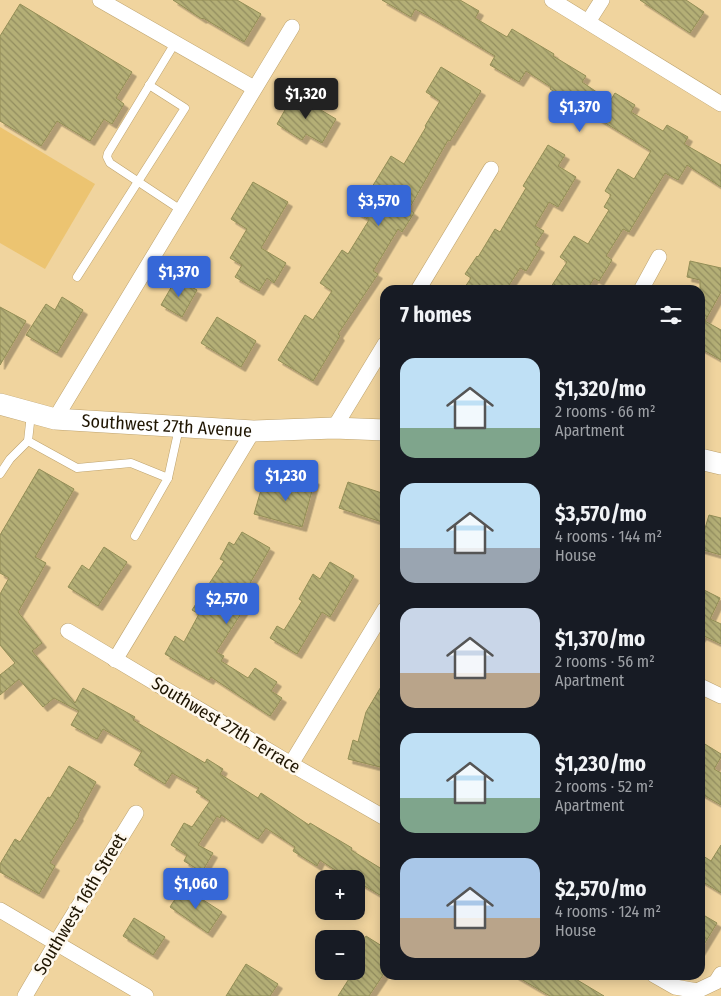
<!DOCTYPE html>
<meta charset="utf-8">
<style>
:root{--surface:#171b24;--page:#242831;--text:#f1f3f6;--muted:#9ea1a6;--accent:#3667d7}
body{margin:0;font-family:"Fira Sans Condensed",sans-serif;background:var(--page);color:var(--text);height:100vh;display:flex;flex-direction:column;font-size:19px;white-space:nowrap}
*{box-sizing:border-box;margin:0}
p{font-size:16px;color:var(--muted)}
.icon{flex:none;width:28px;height:28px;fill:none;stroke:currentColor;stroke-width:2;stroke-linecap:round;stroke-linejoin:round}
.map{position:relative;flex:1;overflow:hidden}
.side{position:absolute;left:380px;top:285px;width:325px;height:695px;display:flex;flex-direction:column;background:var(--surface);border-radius:15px;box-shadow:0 2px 12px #0003}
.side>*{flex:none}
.tools{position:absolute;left:315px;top:870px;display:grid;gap:10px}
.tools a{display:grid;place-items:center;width:50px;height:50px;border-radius:10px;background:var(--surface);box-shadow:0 2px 12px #0003;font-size:25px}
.price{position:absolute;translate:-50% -42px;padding:0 11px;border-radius:5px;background:var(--accent);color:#fff;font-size:16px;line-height:32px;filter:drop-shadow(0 1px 2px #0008)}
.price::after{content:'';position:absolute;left:50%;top:30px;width:15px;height:11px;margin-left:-8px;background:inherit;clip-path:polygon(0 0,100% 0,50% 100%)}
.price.selected{background:#222;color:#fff}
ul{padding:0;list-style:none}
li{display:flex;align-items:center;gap:15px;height:125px;padding:0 20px}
li span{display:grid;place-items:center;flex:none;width:140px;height:100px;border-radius:15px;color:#555}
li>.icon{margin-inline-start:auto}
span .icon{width:60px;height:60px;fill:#fffc;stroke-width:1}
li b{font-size:21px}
h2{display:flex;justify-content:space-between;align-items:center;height:60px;padding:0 20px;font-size:21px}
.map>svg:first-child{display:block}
.grass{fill:#ecc471}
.building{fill:url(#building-back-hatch);stroke:#938e56;filter:url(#shadow)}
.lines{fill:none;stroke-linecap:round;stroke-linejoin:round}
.lane-casing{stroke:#bea36e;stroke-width:9}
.street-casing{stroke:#bea36e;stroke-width:16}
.secondary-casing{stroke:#bea36e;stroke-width:22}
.lane{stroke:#fff;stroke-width:8}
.street{stroke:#fff;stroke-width:15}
.secondary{stroke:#fff;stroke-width:21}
.labels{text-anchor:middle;stroke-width:5;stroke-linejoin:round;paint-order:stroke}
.street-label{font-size:18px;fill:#1f1502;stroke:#fef8ed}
</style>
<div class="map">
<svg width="721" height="996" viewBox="0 0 721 996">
<defs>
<pattern id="building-back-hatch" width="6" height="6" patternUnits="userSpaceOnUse" patternTransform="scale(1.25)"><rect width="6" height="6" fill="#b4af76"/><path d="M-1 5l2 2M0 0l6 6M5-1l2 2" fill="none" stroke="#928d5f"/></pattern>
<filter id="shadow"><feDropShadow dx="4.5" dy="4.5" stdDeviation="0" flood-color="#0004"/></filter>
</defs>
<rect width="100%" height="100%" fill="#f0d49e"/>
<polygon class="grass" points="0,127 95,184 45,269 0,243"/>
<g class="building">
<polygon points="173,0 237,0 261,14 244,42 203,18 202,19"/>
<polygon points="382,0 460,0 479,11 475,18 507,37 512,29 554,54 553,56 586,76 582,82 610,101 615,93 635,105 631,112 663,131 667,125 688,137 684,144 721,165 721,187 687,165 678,180 665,173 629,232 623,229 606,256 612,260 599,281 594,278 587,290 549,290 567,262 560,257 574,236 588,244 609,210 604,207 611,195 605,191 618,169 634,179 651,151 550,89 551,87 526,71 519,82 490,65 495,56 430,17 415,9 411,17"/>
<polygon points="640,0 686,0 704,12 690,33"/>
<polygon points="20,4 132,72 116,98 124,104 112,124 104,119 90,141 57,121 41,146 0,121 0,36"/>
<polygon points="441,67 481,91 450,141 448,140 409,209 414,213 402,232 398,229 373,271 378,274 338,334 340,336 313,381 278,360 305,315 313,320 332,291 320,283 342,250 348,254 369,220 356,212 371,187 372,187 391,156 404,164 426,127 425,126 440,101 426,92"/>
<polygon points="294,94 336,119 322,143 306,134 302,140 277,124"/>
<polygon points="548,145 565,155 558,166 576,177 558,207 549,202 535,226 544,231 535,245 540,248 526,271 520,268 506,290 463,290 471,278 465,274 477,256 478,257 495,229 500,232 526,188 523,186"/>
<polygon points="253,182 288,202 261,248 286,263 274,283 267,278 259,291 235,277 242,265 230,258 247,229 231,219"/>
<polygon points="690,261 721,268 721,292 705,321 721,330 721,360 700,348 700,280 687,277"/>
<polygon points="176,279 197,290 182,317 161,305"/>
<polygon points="62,297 83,310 57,353 26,335 46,304 55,310"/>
<polygon points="0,307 26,321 0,365"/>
<polygon points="217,317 256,341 241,367 201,343"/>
<polygon points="39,469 74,489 35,557 46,563 18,612 42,643 32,651 75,703 83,688 135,717 133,720 205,763 207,759 223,769 220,774 258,798 261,793 309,825 310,823 352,848 351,850 385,871 385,898 356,881 356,879 353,879 339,870 338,872 320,860 317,866 293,851 295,847 266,828 258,839 221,815 220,818 217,816 198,845 213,853 202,872 184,861 187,855 171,845 184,823 192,827 210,801 196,792 199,788 172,773 165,784 134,765 142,751 103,729 97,739 71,725 79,711 54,698 43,707 19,679 0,695 0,675 15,663 0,645 0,594 9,578 0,573 0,535"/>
<polygon points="300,476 315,480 302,527 254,514 263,483 296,492"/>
<polygon points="348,482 385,494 385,523 339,508"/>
<polygon points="709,515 721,518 721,555 700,549 700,545"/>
<polygon points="242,532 270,548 245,592 252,597 216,652 224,656 221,661 248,678 255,668 277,682 271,691 282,698 270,716 211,677 209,680 165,654 175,636 184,642 199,614 192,610 224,561 220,559 229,542 234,545"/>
<polygon points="104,547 127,562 98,606 68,587 82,565 89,570"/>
<polygon points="330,562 354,576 330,617 322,612 297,654 270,638 277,626 284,630 302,601 299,599 313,574 320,579"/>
<polygon points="700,588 720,598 710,619 721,624 721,644 702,635 700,638"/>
<polygon points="385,680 385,750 380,767 348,759 353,740 358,742 366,712"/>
<polygon points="700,741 721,754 721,757 714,769 721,773 721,805 700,793"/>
<polygon points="69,766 96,782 78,815 79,816 50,863 55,866 39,894 0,872 0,864 15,839 20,842 48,797 50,798"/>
<polygon points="721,845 721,893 700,880 700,854 711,861"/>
<polygon points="183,887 222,912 208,933 170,907"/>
<polygon points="700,913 717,923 700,951"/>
<polygon points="134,918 165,937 153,955 123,936"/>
<polygon points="366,936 385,948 385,972 369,996 338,996 354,971 356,971 356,968 364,956 356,950"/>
<polygon points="246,964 278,984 270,996 226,996"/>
<polygon points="514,975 569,975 604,996 550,996"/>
</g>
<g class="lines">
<g class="lane-casing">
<g id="lane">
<polyline points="175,43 108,153 107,157 110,163 181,210"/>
<polyline points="77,277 185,108 149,85"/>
<polyline points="31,414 28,441 77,468 131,463 168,478 135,536"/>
<polyline points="0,474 10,459 28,441"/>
<polyline points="168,478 179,428"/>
</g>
</g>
<g class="street-casing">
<g id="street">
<polyline points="100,0 254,88"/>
<polyline points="552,0 721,104"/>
<polyline points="588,22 602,0"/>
<polyline points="418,290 491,169"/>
<polyline points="641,290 659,257"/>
<polyline points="55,419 292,27"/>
<polyline points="334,428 385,344"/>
<polyline points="68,631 291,764 385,818"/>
<polyline points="115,660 253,431"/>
<polyline points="700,686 721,696"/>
<polyline points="291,764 385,609"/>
<polyline points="0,910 146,996"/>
<polyline points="654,975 675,987 697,991 716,982 721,974"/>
<polyline points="25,996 56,943 136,813"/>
</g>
</g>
<g class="secondary-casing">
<g id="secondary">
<path id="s1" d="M0,404L55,419L253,431L334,428L385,430"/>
<polyline points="700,459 721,464"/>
</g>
</g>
<use href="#lane" class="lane"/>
<use href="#street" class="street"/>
<use href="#secondary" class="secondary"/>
</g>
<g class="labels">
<g class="street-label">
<text dy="6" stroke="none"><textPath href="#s1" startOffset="169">Southwest 27th Avenue</textPath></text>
<text transform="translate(226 725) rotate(31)" y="6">Southwest 27th Terrace</text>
<text transform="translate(80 904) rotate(-59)" y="6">Southwest 16th Street</text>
</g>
</g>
</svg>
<div class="tools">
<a>+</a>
<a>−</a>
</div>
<b class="price selected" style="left:306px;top:120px">$1,320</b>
<b class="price" style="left:580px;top:133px">$1,370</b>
<b class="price" style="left:379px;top:227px">$3,570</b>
<b class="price" style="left:179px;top:298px">$1,370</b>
<b class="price" style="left:286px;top:502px">$1,230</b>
<b class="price" style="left:227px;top:625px">$2,570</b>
<b class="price" style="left:196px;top:910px">$1,060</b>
<section class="side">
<h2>7 homes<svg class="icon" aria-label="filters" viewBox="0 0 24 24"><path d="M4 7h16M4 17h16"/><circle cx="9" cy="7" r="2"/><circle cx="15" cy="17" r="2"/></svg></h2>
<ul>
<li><span style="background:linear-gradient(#bfe0f5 70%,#7fa58c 0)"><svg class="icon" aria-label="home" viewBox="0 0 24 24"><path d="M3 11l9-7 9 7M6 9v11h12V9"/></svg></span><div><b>$1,320/mo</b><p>2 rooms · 66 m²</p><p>Apartment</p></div></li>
<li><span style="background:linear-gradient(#bfe0f5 65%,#9aa5b1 0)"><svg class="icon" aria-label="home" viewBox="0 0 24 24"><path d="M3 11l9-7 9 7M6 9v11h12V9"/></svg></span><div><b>$3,570/mo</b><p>4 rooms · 144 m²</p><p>House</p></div></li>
<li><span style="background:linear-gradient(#c9d6e8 65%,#b9a48a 0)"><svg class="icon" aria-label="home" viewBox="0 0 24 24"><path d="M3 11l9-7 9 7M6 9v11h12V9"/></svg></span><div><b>$1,370/mo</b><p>2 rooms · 56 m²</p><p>Apartment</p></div></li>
<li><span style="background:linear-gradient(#bfe0f5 65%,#7fa58c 0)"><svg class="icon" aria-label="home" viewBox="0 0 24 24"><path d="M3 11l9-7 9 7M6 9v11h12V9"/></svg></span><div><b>$1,230/mo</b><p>2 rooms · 52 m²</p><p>Apartment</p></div></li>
<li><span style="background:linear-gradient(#a9c7e8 60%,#b9a48a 0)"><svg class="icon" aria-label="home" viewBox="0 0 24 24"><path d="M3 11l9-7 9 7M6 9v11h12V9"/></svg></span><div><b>$2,570/mo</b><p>4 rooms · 124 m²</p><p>House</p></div></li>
</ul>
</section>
</div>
